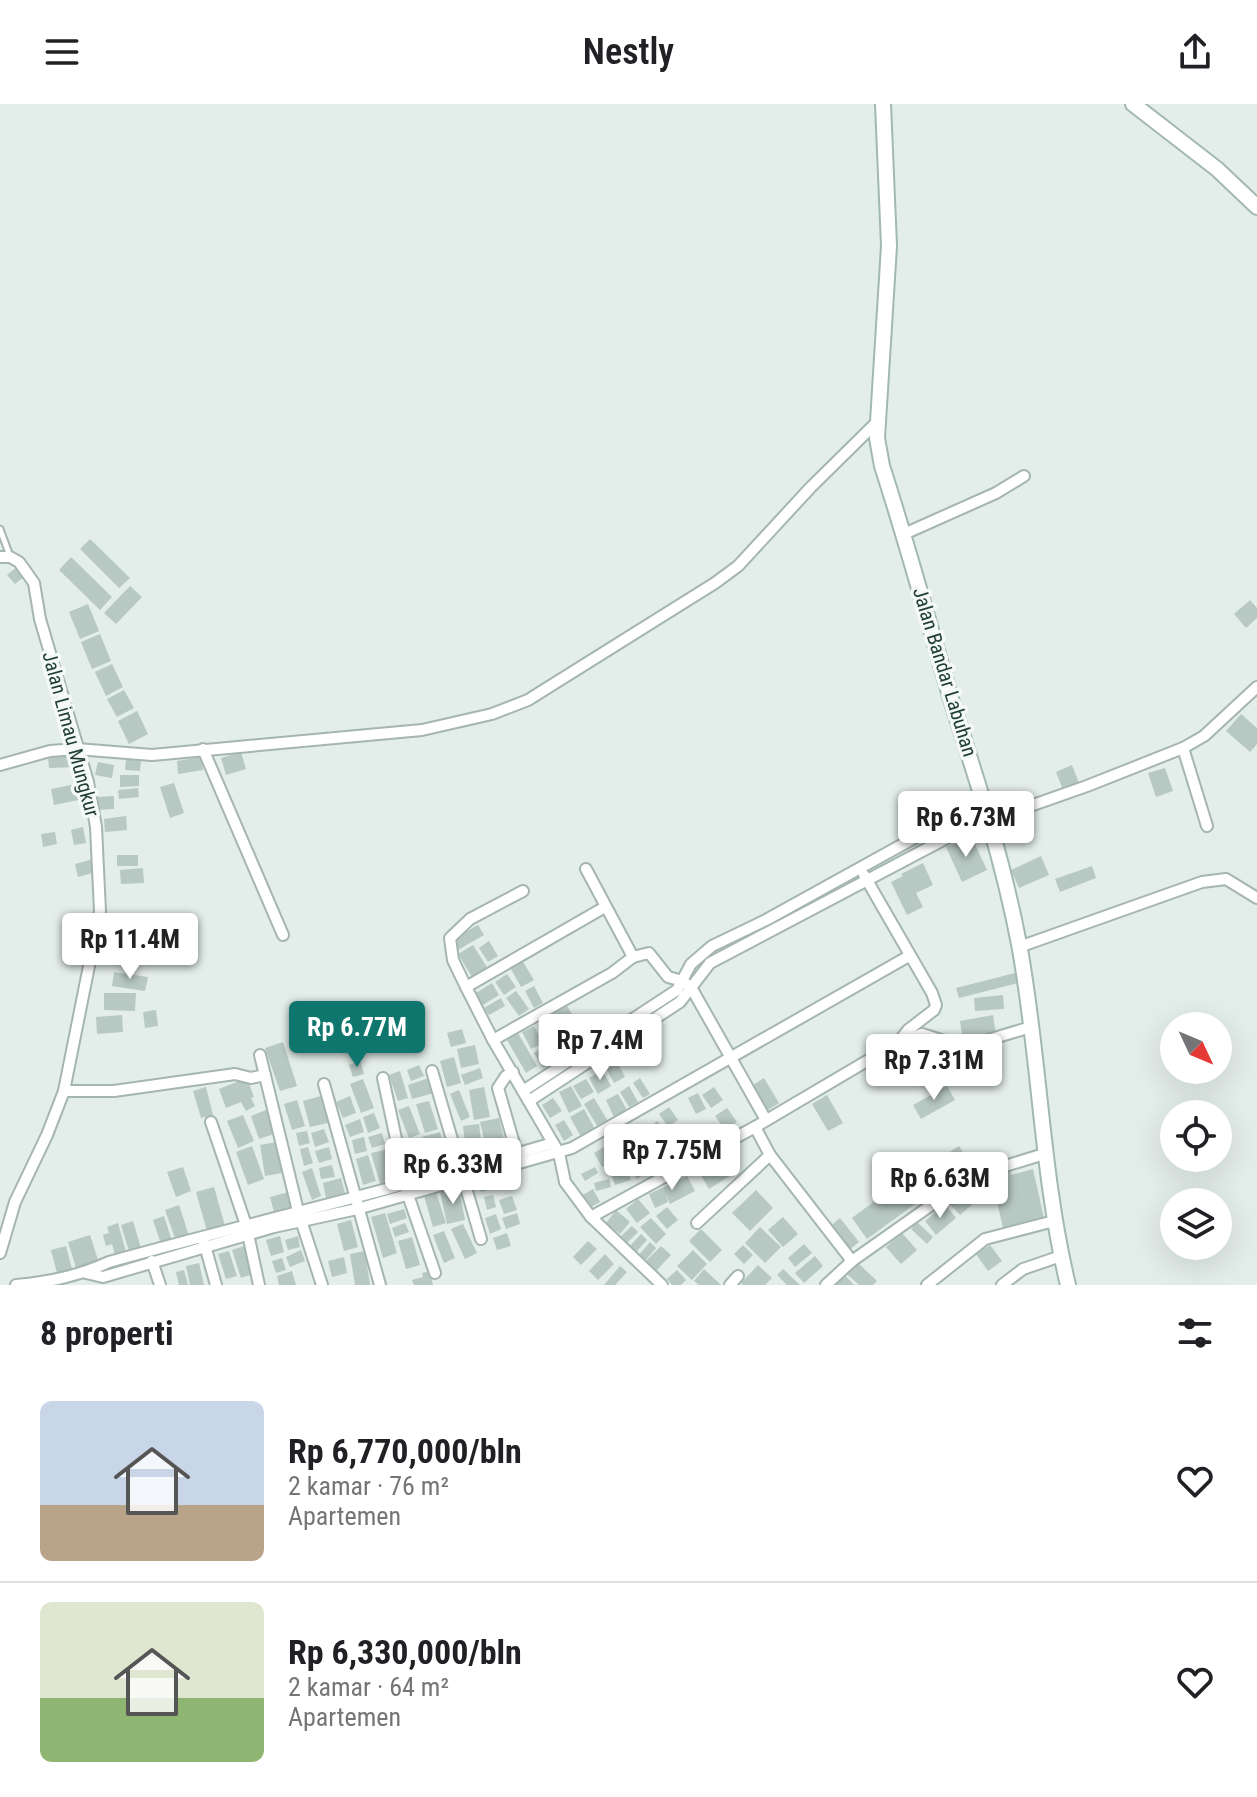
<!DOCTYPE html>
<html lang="id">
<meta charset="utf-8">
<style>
:root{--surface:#fff;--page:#f6f6f6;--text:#202124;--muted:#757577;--line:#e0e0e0;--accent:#0f766e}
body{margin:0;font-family:"Roboto Condensed",sans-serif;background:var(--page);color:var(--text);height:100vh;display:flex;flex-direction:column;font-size:30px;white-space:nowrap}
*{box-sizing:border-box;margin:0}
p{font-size:26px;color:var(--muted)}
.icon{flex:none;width:44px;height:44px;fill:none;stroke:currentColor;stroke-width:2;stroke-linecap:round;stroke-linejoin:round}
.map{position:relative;height:1181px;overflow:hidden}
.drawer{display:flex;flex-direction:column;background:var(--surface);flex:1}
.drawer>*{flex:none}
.needle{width:52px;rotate:134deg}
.tools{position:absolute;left:1160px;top:908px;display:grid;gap:16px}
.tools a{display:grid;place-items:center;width:72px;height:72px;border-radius:50%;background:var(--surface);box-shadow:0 8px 32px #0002;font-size:40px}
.price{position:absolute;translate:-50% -68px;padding:0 18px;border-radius:8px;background:#fff;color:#222;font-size:26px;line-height:52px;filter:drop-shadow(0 2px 4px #0008)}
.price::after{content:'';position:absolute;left:50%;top:48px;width:24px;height:18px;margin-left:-12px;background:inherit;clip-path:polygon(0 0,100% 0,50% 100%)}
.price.selected{background:var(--accent);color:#fff}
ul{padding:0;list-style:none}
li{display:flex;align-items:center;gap:24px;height:200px;padding:0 40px}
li+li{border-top:2px solid var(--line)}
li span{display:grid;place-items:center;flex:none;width:224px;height:160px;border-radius:12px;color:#555}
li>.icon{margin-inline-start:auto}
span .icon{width:96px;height:96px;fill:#fffc;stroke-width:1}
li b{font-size:34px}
h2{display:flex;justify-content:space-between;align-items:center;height:96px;padding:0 40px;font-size:34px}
header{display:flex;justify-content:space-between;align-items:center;height:104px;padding:0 40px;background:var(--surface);font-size:36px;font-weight:600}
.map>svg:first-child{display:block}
.building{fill:#b8c8c2}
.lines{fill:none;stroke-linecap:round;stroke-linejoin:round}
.lane-casing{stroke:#a5b5b0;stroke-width:9}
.street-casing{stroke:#a5b5b0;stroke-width:14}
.secondary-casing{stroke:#a1b9b1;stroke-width:18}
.lane{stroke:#fff;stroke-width:5}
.street{stroke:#fff;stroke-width:10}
.secondary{stroke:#fff;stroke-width:14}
.labels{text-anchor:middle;stroke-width:7;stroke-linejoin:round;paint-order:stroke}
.street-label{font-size:20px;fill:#223e38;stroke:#f4f9f7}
</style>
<header><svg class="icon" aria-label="menu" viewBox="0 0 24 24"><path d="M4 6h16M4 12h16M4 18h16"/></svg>Nestly<svg class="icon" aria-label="share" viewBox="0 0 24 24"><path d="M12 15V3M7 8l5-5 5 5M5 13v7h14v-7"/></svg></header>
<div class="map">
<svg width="1257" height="1181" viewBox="0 0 1257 1181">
<rect width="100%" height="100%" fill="#e3ede9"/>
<g class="building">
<polygon points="90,435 130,474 119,484 80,445"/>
<polygon points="71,453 112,493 100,506 59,466"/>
<polygon points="17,463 25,472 15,480 7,471"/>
<polygon points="130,482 142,493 116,520 104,509"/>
<polygon points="1250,496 1257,504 1257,514 1246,524 1234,510"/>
<polygon points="88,500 99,527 80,535 69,508"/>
<polygon points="100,530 111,557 92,565 81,538"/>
<polygon points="112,560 123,583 106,592 95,568"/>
<polygon points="124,586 134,604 117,613 107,595"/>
<polygon points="137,607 148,630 129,640 118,617"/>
<polygon points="1241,610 1257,624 1257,640 1250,648 1226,627"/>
<polygon points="241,648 246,665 226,671 221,654"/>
<polygon points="75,651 75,663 49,664 48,652"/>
<polygon points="201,653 203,666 178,670 177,657"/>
<polygon points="126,654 141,655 140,667 125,666"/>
<polygon points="98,658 114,661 112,674 95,671"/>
<polygon points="1072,661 1079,679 1063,686 1056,668"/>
<polygon points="1165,664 1173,687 1156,693 1148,669"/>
<polygon points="120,671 139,671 139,682 120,683"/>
<polygon points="174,679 184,709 170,714 160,683"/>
<polygon points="76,680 79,696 54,701 51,685"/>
<polygon points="138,684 139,693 119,695 118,686"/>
<polygon points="114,692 114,705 97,706 96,693"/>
<polygon points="126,712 127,726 105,728 104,715"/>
<polygon points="83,723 86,739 74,741 71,726"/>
<polygon points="55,728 57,740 43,743 41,730"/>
<polygon points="971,732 987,766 962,778 946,743"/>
<rect x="117" y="751" width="21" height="11"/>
<polygon points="1041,752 1049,771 1019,784 1011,766"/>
<polygon points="93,755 96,768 78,773 75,760"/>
<polygon points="923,759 933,781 916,789 923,803 907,811 891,778 903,772 901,770"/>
<polygon points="1092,762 1096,774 1060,788 1055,775"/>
<polygon points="143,764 144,779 121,780 120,766"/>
<polygon points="478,821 484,831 456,847 451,836"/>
<polygon points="489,837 498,852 488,858 479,844"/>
<polygon points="473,841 487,863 472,873 458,850"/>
<polygon points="523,858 534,876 521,883 511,865"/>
<polygon points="114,868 148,873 145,887 112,882"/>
<polygon points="1015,869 1018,879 959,894 956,884"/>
<polygon points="507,870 516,883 504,891 495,878"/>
<polygon points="492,879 499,891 483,901 476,889"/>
<polygon points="534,882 543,899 534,904 525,887"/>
<polygon points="516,887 529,905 519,912 506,894"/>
<polygon points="104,889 136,889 135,907 104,906"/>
<polygon points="1003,891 1004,905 975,907 974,894"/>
<polygon points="501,894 505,902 489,911 484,904"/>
<polygon points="567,902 578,919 563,927 553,910"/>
<polygon points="156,906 158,922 145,924 143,908"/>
<polygon points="122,911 123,928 97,930 96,913"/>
<polygon points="993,911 996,931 963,937 960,917"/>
<polygon points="551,914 558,928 548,933 541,918"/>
<polygon points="534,922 543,939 531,945 522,928"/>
<polygon points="462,925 466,939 451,943 447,929"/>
<polygon points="579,926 586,939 573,945 567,932"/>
<polygon points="518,929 537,962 526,969 507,936"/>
<polygon points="561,933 572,950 560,958 549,940"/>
<polygon points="283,938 297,982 280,987 265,944"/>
<polygon points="475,941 479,960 461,964 457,945"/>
<polygon points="544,943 553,958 543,964 534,949"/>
<polygon points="454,953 461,979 447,983 440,957"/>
<polygon points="360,957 364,970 353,973 349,961"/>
<polygon points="617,958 625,973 614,979 606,964"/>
<polygon points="419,961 424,972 411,977 407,966"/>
<polygon points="480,964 483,974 465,981 461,971"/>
<polygon points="602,966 611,982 598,990 589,974"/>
<polygon points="400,967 408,994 398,997 389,971"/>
<polygon points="247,974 254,993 251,994 255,1002 246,1007 241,998 226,1004 219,985"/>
<polygon points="429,974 434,989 412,995 408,981"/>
<polygon points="640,974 650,990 643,994 633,979"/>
<polygon points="764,974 779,999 765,1008 750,983"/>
<polygon points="363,975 374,1004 361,1009 350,980"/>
<polygon points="586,975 594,988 581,995 573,982"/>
<polygon points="571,982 582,1002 569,1009 559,988"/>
<polygon points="629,982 638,998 629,1003 620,988"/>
<polygon points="947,982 955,996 921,1015 913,1001"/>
<polygon points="206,983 213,1011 201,1014 193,987"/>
<polygon points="484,983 490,1013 474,1016 469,986"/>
<polygon points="714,983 723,996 711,1004 702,991"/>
<polygon points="459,986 470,1013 461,1017 450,990"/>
<polygon points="698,989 706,1005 696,1010 688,994"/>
<polygon points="618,990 627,1006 614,1013 606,996"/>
<polygon points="827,991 843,1019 828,1027 812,1000"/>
<polygon points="321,992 328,1019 310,1023 303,997"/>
<polygon points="350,992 356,1009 343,1014 336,998"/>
<polygon points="553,994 562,1007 550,1014 542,1001"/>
<polygon points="594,994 609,1019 599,1025 584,1000"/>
<polygon points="297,996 305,1022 292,1026 284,1000"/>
<polygon points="429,997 438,1025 425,1029 416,1000"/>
<polygon points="409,1002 420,1030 409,1034 398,1006"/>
<polygon points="669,1003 678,1016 668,1023 659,1010"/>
<polygon points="727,1004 737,1018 725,1026 715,1012"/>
<polygon points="584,1005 595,1025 581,1033 570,1013"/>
<polygon points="266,1006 274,1030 259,1035 251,1012"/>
<polygon points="374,1009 380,1024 368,1029 363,1013"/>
<polygon points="243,1011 254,1037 238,1044 227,1017"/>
<polygon points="499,1014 506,1043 487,1047 480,1018"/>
<polygon points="360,1015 364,1028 350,1033 345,1021"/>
<polygon points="564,1016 573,1031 564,1037 555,1021"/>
<polygon points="657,1017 666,1027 656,1036 647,1026"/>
<polygon points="479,1020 483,1052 467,1054 463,1022"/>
<polygon points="684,1021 693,1038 684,1043 675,1026"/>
<polygon points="324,1025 329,1038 315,1043 311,1029"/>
<polygon points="633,1026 640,1037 633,1042 626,1030"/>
<polygon points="307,1027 310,1039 299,1042 296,1029"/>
<polygon points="440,1028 449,1062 432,1067 422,1033"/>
<polygon points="382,1029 385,1040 372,1044 368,1033"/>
<polygon points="676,1031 681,1045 673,1048 667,1034"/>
<polygon points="364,1033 367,1047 355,1050 352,1036"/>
<polygon points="621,1033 631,1049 619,1057 609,1040"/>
<polygon points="419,1036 428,1063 418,1066 409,1039"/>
<polygon points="277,1038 282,1069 265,1072 260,1041"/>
<polygon points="664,1039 671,1052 659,1058 652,1046"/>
<polygon points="252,1042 264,1075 248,1081 236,1048"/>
<polygon points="959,1042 973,1065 925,1096 910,1073"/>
<polygon points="308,1043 313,1059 304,1062 300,1045"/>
<polygon points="329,1043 332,1055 319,1059 315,1047"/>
<polygon points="604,1043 612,1057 602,1063 594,1049"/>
<polygon points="388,1045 397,1078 381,1083 371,1049"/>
<polygon points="649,1046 656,1060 647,1065 640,1051"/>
<polygon points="718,1050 731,1071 709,1085 696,1063"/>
<polygon points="368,1051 376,1077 363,1081 356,1055"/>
<polygon points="636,1054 646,1069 637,1075 627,1060"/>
<polygon points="624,1058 631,1076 615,1081 609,1063"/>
<polygon points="332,1061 335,1073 321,1075 319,1064"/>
<polygon points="183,1063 191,1087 176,1093 167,1068"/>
<polygon points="595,1063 598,1069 585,1077 581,1070"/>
<polygon points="312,1064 321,1092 312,1096 302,1068"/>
<polygon points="1033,1065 1044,1114 1003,1124 994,1085 988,1087 985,1071 1010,1067 1011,1071"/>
<polygon points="507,1068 512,1081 502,1086 497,1072"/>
<polygon points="489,1071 493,1084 481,1088 477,1075"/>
<polygon points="687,1072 695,1087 670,1100 665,1089 668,1098 655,1104 649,1090"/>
<polygon points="341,1074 345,1089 326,1094 323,1079"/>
<polygon points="609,1075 611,1083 596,1087 594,1079"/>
<polygon points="899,1079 915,1100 867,1135 852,1114"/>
<polygon points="214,1083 225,1122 207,1127 196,1088"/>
<polygon points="961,1083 975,1098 960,1111 946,1096"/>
<polygon points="459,1084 465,1116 447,1120 440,1088"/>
<polygon points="593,1085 600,1098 588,1105 581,1092"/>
<polygon points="756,1086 773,1104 750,1127 732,1109"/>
<polygon points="289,1088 292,1103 274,1108 270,1093"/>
<polygon points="436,1088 446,1119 433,1123 424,1092"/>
<polygon points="493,1091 496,1103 487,1106 484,1093"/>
<polygon points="512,1092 517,1106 504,1110 499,1096"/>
<polygon points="638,1095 650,1109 637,1119 626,1105"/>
<polygon points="945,1100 956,1114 936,1131 925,1117"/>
<polygon points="179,1101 189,1132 176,1137 165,1106"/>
<polygon points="667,1103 678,1116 667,1125 656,1112"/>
<polygon points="404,1105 407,1114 390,1120 387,1110"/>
<polygon points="616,1106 630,1118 620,1130 606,1119"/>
<polygon points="385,1109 397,1149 383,1154 371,1113"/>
<polygon points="517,1109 520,1120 506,1125 502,1114"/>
<polygon points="496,1110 501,1125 490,1130 485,1114"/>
<polygon points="164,1112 172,1137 161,1140 153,1116"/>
<polygon points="783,1113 798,1130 783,1143 768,1126"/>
<polygon points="651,1114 666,1130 656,1140 640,1123"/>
<polygon points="840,1114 859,1138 848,1147 829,1123"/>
<polygon points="351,1116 358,1143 344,1147 337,1120"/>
<polygon points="133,1117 141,1144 129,1147 121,1121"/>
<polygon points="917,1118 933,1133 927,1140 911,1125"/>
<polygon points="118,1119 126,1148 115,1151 112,1140 106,1142 103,1131 109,1129 107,1123"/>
<polygon points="405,1119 409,1128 395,1133 392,1124"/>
<polygon points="463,1120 477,1149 465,1155 451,1125"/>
<polygon points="632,1122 638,1128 627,1139 621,1132"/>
<polygon points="760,1123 781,1143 765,1159 745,1139"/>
<polygon points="701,1125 722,1146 710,1158 689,1137"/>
<polygon points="444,1127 455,1154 444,1159 433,1131"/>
<polygon points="507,1129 511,1142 497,1146 493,1134"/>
<polygon points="902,1129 917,1146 901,1160 886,1143"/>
<polygon points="641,1130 647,1136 636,1148 630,1142"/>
<polygon points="90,1131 99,1159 77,1167 68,1138"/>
<polygon points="280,1132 284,1148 271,1152 266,1136"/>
<polygon points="298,1132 300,1143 288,1146 285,1136"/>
<polygon points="412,1133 420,1161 406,1165 398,1137"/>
<polygon points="588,1137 597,1145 581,1161 573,1153"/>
<polygon points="650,1138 656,1144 646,1156 639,1151"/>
<polygon points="804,1140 812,1149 795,1163 788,1154"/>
<polygon points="743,1141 753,1151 744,1160 734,1150"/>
<polygon points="990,1141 1002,1157 988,1167 976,1150"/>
<polygon points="66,1142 73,1169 58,1173 51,1146"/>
<polygon points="244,1142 253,1170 241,1174 232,1146"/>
<polygon points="661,1142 671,1151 656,1167 646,1157"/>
<polygon points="301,1146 305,1157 290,1163 286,1153"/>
<polygon points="693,1146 707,1160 692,1176 677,1162"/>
<polygon points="229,1147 237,1172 226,1175 218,1150"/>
<polygon points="365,1147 370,1181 355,1181 350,1150"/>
<polygon points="605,1150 614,1160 598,1176 589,1167"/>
<polygon points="815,1152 823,1162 804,1179 795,1169"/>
<polygon points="344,1153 347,1169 332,1173 328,1157"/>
<polygon points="282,1154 286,1166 276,1169 272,1157"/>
<polygon points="199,1159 204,1181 190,1181 186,1162"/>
<polygon points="858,1159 877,1177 873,1181 859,1181 847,1170"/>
<polygon points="758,1161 772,1174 765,1181 743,1181 741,1179"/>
<polygon points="620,1162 627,1168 615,1181 604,1181"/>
<polygon points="704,1165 721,1181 699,1181 694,1177"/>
<polygon points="783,1165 800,1181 787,1181 777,1171"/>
<polygon points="184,1166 188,1181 179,1181 176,1168"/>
<polygon points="677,1166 686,1176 681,1181 672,1181 667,1175"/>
<polygon points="292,1167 296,1181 279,1181 277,1172"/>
<polygon points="430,1167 433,1181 414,1181 412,1176 423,1173 422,1169"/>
<polygon points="842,1168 854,1181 832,1181"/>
</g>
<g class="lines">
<g class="lane-casing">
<polyline id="lane" points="0,425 10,452"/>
</g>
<g class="street-casing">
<g id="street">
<polyline points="904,430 996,389 1024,372"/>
<polyline points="0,453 10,453 19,458 34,479 40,515 88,678 96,723 100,807 64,987 47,1031 15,1098 0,1149"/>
<polyline points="1183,644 1207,722"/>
<polyline points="203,645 283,831"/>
<polyline points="0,661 50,647 77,645 152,651 422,626 492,610 528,596 715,479 738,462 811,383 877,318"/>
<polyline points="586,765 633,853 612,869 493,936 559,1049 565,1078 591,1113 662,1181"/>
<polyline points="864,771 932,889 936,901 934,906 908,926 900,936"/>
<polyline points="1019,843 1202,778 1226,775 1257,794"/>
<polyline points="633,853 649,849 668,873 683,877 692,885 766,1016"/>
<polyline points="466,883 453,856 450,834 470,815 523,787"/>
<polyline points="493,936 466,883 605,803"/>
<polyline points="260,951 298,1107 322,1181"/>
<polyline points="432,967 481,1135"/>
<polyline points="513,968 506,972 498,984 517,1050"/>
<polyline points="383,974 408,1091 435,1169"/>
<polyline points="324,980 380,1181"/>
<polyline points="64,987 114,987 235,970 251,974 265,971"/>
<polyline points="523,987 677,886 691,860 712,842 766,816 983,696"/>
<polyline points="529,997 680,898 710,859 962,726 1087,682 1183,644 1204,632 1257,583"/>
<polyline points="211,1018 246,1121 259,1181"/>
<polyline points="770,1051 852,1157"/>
<polyline points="591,1113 755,1023 899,938 922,930 964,943 1031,923"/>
<polyline points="697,1119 770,1051 755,1023"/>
<polyline points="204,1138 216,1181"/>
<polyline points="152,1157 160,1181"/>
<polyline points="86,1169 103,1173 274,1123 357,1105 572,1044 909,852"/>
<path d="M16,1181C50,1178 78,1172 109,1158C256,1117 406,1083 553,1039"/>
<polyline points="730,1181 738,1172"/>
<polyline points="826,1181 852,1157 961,1080 989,1067 1044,1050"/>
<polyline points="927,1181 985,1135 1054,1117"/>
<polyline points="1002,1181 1023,1165 1061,1152"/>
</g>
</g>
<g class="secondary-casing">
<g id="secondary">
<path d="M883,0L889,142L877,334L882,362C907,439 928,517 951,595C977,676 1003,756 1019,840C1040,953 1041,1069 1068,1181"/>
<polyline points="1133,0 1217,65 1257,103"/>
</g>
</g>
<use href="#lane" class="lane"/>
<use href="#street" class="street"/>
<use href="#secondary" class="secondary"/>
</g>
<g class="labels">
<g class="street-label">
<text transform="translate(945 568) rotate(73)" y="7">Jalan Bandar Labuhan</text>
<text transform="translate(71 630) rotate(75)" y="7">Jalan Limau Mungkur</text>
</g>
</g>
</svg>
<div class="tools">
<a><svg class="needle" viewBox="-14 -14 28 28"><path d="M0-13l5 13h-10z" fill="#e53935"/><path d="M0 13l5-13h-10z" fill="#757577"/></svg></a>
<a><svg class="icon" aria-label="locate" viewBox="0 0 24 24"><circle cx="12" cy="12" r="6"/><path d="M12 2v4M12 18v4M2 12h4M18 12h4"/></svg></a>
<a><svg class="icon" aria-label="layers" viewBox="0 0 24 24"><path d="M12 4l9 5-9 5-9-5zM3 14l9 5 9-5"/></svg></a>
</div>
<b class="price" style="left:966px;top:755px">Rp 6.73M</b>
<b class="price" style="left:130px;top:877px">Rp 11.4M</b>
<b class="price selected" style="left:357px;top:965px">Rp 6.77M</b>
<b class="price" style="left:600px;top:978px">Rp 7.4M</b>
<b class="price" style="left:934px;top:998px">Rp 7.31M</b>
<b class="price" style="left:672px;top:1088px">Rp 7.75M</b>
<b class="price" style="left:453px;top:1102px">Rp 6.33M</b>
<b class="price" style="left:940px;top:1116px">Rp 6.63M</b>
</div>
<section class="drawer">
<h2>8 properti<svg class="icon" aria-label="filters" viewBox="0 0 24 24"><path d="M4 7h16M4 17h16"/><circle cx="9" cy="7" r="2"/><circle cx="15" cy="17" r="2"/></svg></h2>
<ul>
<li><span style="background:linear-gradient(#c9d6e8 65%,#b9a48a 0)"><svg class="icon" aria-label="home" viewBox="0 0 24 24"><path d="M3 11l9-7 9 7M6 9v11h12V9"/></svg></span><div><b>Rp 6,770,000/bln</b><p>2 kamar · 76 m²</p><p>Apartemen</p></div><svg class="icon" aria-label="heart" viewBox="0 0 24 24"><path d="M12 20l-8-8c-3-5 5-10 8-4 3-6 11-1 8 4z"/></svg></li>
<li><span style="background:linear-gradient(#dfe7d0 60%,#8fb573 0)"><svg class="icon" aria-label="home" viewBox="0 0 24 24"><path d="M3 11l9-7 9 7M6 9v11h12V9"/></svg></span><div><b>Rp 6,330,000/bln</b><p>2 kamar · 64 m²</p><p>Apartemen</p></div><svg class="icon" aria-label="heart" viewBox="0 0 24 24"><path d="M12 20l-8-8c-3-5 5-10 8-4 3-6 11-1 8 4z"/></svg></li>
</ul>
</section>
